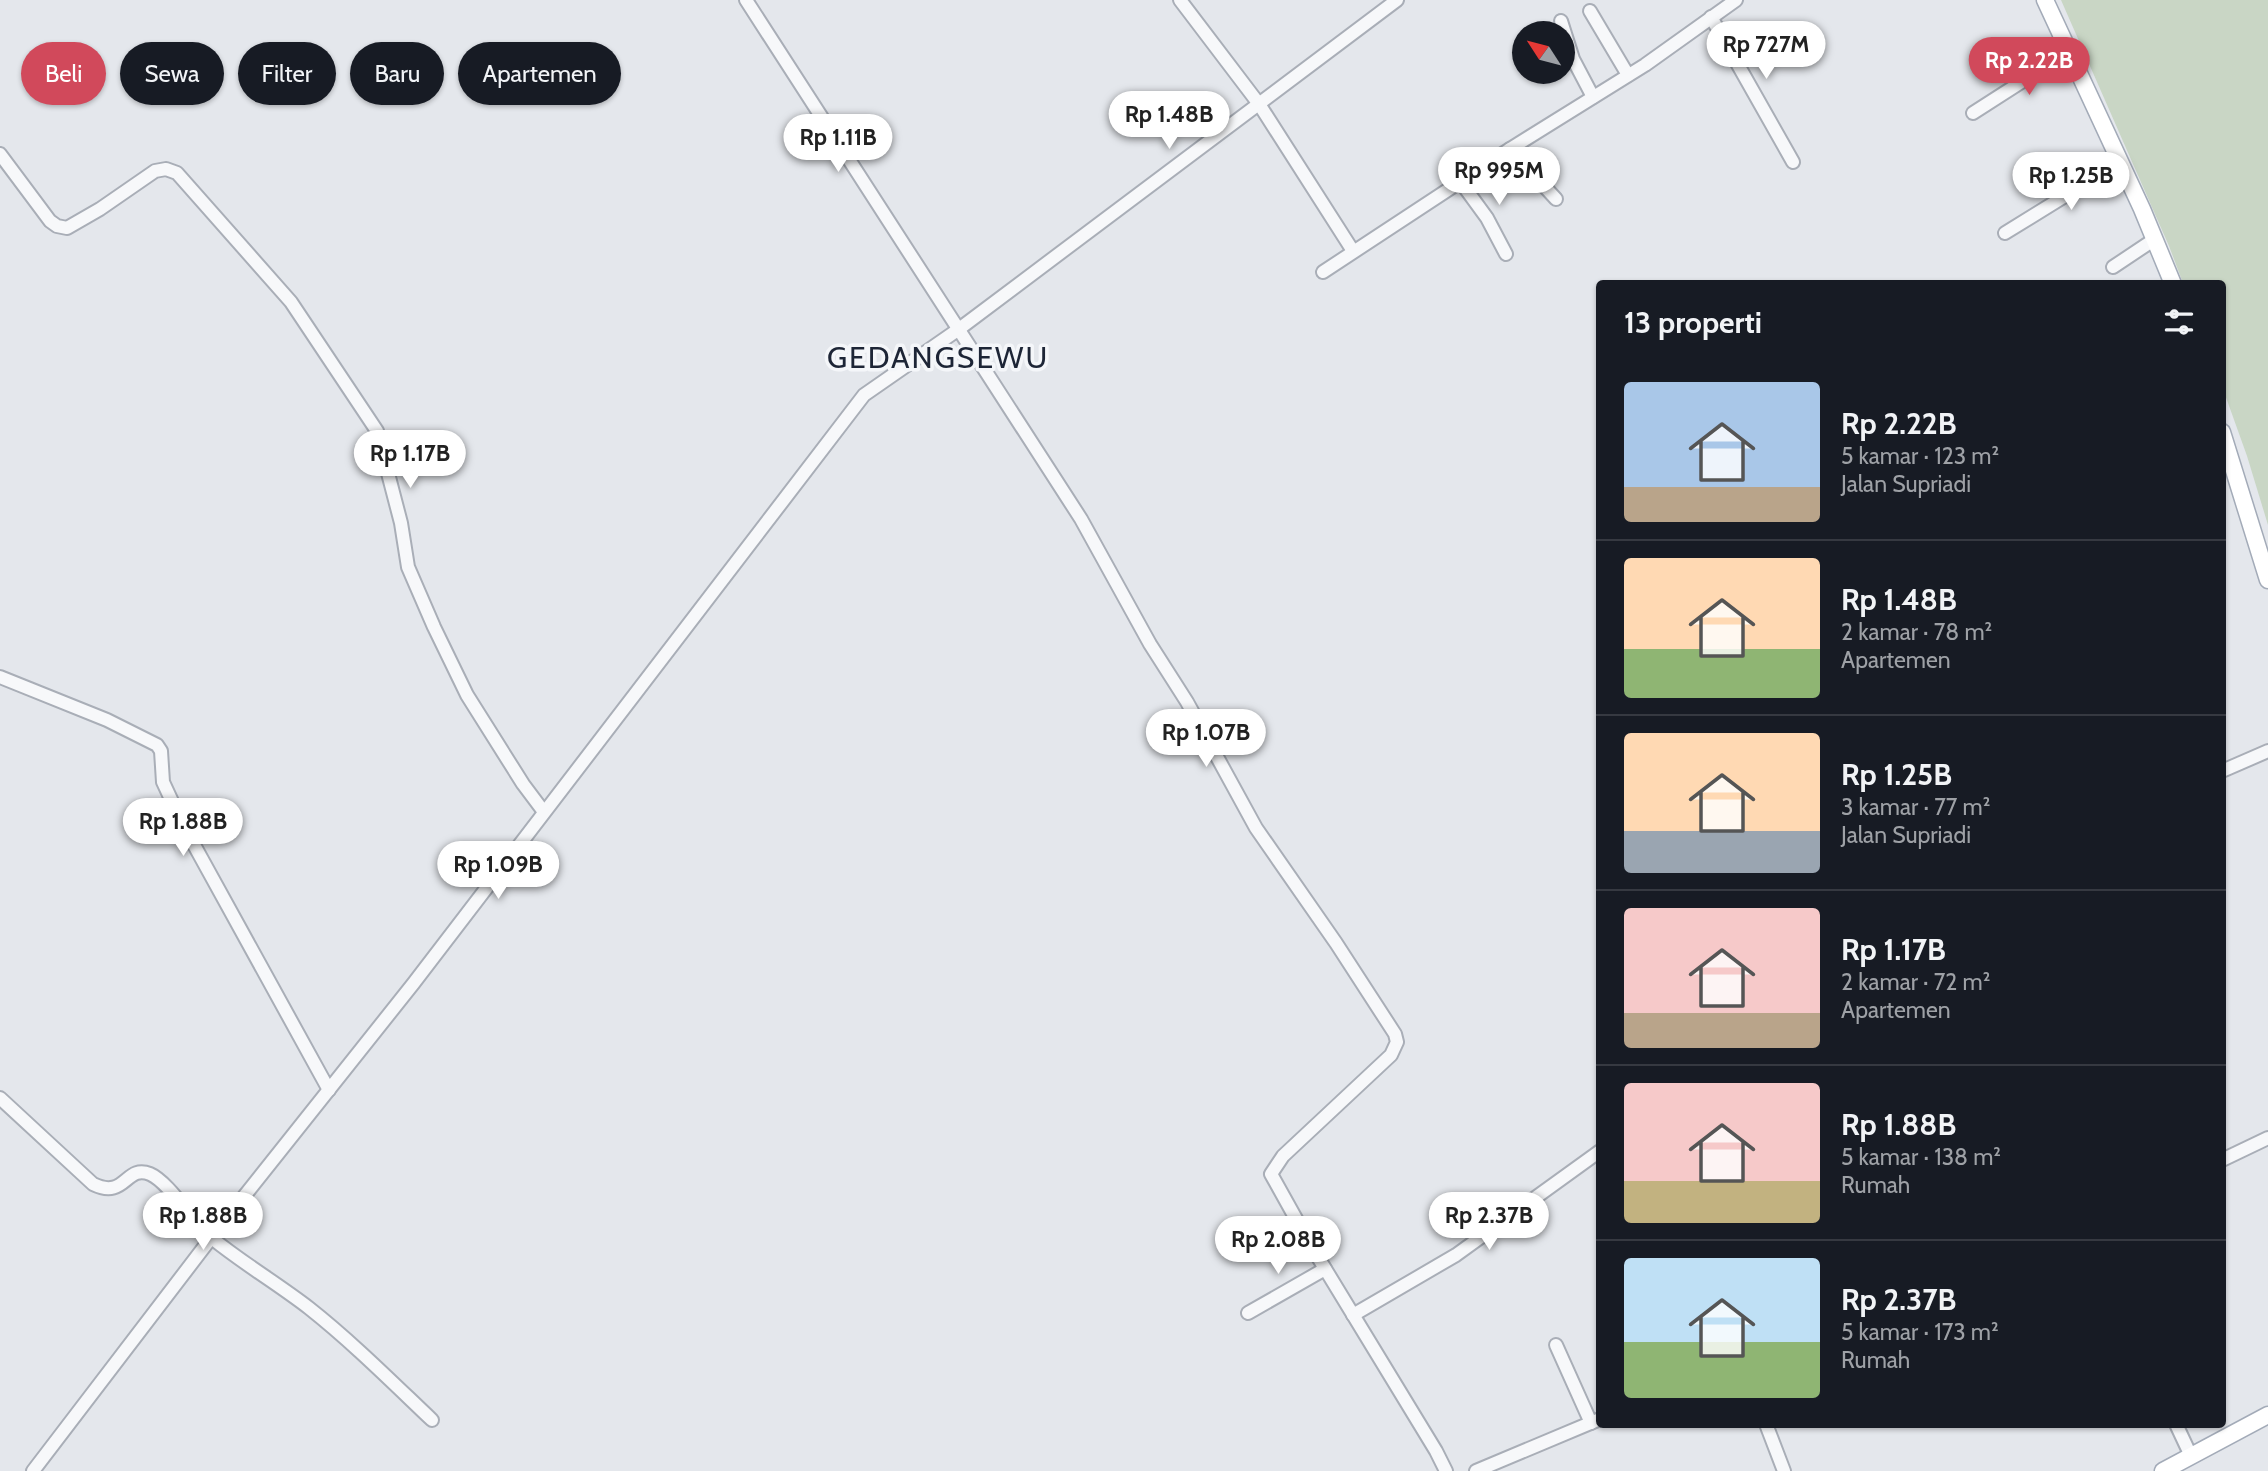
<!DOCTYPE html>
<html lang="id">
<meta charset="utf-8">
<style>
:root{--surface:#171b24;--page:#242831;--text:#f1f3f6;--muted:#9ea1a6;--line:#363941;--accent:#d1495b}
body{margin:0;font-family:Cabin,sans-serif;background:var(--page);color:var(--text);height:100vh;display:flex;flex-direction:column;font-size:26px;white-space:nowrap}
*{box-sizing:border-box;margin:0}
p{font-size:23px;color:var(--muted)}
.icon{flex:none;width:38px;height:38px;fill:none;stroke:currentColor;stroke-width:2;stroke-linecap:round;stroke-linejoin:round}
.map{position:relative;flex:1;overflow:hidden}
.details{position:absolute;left:1596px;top:280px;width:630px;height:1148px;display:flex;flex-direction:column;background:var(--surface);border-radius:7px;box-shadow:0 2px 5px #0004}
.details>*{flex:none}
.hud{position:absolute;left:21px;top:42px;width:665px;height:63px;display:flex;gap:14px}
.needle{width:46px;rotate:306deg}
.buttons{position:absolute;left:1512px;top:21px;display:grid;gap:14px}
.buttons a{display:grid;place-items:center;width:63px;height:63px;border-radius:50%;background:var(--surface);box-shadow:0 2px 5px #0004;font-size:35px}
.price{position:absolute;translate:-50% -60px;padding:0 16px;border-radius:24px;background:#fff;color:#222;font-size:23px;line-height:46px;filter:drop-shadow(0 2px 4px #0008)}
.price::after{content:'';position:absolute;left:50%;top:42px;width:21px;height:16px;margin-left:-10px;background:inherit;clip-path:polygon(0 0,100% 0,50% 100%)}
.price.current{background:var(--accent);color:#fff}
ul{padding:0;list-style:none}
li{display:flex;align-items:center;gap:21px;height:175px;padding:0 28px}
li+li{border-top:2px solid var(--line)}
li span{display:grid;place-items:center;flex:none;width:196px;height:140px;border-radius:7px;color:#555}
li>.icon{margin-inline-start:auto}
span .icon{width:84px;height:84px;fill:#fffc;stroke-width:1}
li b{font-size:30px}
h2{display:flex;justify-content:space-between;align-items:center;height:84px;padding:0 28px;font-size:30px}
.pill{padding:0 24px;border-radius:32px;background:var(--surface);box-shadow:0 2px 5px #0004;font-size:24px;line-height:63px}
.pill.current{background:var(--accent);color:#fff}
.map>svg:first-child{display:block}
.green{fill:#c9d6c5}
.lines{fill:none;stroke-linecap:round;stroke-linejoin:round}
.minor-casing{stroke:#a9aeb7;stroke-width:16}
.major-casing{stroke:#a3abb8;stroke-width:19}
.minor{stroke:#f7f8fa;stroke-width:12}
.major{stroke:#fff;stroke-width:16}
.labels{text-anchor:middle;stroke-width:7;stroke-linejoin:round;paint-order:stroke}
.quarter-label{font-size:30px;letter-spacing:2px;fill:#1d2536;stroke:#f4f6f9}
</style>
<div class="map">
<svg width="2268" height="1471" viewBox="0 0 2268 1471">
<rect width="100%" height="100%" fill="#e4e7ec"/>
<polygon class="green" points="2061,0 2268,0 2268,525 2247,456 2223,389 2222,284 2183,283 2169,246"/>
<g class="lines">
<g class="minor-casing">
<g id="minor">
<polyline points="746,0 1081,519 1150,644 1187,702 1256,828 1336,943 1395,1034 1397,1042 1391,1055 1283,1156 1271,1174 1310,1244 1436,1451 1446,1471"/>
<polyline points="1180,0 1259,104 1353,251"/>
<polyline points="1590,11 1628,75"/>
<polyline points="1711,17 1793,162"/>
<polyline points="1561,21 1573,59 1593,97"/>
<polyline points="1973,113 2068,52"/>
<polyline points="1510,149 1556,199"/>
<polyline points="0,154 50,221 57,226 67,228 100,209 155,171 166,169 177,173 291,302 377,431 401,523 408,567 434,627 467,695 523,784 544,812"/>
<polyline points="1460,181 1487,218 1506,254"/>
<polyline points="2005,233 2120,162"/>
<polyline points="2113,267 2155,239"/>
<polyline points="1323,272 1510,149 1645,65 1736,0"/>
<polyline points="0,677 107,720 157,745 161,751 163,782 182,823 329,1090"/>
<polyline points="2222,771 2268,751"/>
<path d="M0,1098L93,1184C126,1200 125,1164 150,1174C169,1182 195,1225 213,1239C244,1264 278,1284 309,1308C352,1342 392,1382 432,1420"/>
<polyline points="2222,1160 2268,1138"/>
<polyline points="1248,1313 1325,1269"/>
<polyline points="1353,1315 1456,1255 1600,1151"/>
<polyline points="1556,1345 1591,1423"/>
<polyline points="1766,1424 1784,1471"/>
<polyline points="2176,1424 2191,1456"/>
<polyline points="33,1471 211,1238 413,984 864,395 959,329 1397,0"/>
<polyline points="1476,1471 1600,1419"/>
</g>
</g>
<g class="major-casing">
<g id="major">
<polyline points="2045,0 2142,209 2173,284"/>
<polyline points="2222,432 2268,580"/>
<polyline points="2163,1471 2268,1415"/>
</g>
</g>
<use href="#minor" class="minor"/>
<use href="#major" class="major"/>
</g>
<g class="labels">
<g class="quarter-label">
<text x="938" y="368">GEDANGSEWU</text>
</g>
</g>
</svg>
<div class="buttons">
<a><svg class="needle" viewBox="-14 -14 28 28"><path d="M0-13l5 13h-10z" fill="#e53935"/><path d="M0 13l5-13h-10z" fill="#9ea1a6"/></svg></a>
</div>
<b class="price" style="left:1766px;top:81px">Rp 727M</b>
<b class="price current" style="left:2029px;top:97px">Rp 2.22B</b>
<b class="price" style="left:1169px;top:151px">Rp 1.48B</b>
<b class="price" style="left:838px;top:174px">Rp 1.11B</b>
<b class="price" style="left:1499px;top:207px">Rp 995M</b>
<b class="price" style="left:2071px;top:212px">Rp 1.25B</b>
<b class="price" style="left:410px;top:490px">Rp 1.17B</b>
<b class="price" style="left:1206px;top:769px">Rp 1.07B</b>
<b class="price" style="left:183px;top:858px">Rp 1.88B</b>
<b class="price" style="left:498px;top:901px">Rp 1.09B</b>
<b class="price" style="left:203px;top:1252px">Rp 1.88B</b>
<b class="price" style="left:1489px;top:1252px">Rp 2.37B</b>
<b class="price" style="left:1278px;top:1276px">Rp 2.08B</b>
<div class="hud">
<a class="pill current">Beli</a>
<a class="pill">Sewa</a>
<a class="pill">Filter</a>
<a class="pill">Baru</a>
<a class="pill">Apartemen</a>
</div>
<section class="details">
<h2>13 properti<svg class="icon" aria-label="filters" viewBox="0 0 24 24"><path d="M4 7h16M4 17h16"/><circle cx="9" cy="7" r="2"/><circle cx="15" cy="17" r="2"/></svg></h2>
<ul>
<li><span style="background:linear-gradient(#a9c7e8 75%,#b9a48a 0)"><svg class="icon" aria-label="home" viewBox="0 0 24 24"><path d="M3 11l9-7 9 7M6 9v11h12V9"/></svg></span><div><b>Rp 2.22B</b><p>5 kamar · 123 m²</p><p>Jalan Supriadi</p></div></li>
<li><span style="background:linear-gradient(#ffd9b3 65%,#8fb573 0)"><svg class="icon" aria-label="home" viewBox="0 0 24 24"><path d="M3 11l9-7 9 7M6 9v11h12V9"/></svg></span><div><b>Rp 1.48B</b><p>2 kamar · 78 m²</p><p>Apartemen</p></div></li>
<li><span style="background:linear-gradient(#ffd9b3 70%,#9aa5b1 0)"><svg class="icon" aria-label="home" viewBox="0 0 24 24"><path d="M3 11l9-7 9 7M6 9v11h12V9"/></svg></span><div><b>Rp 1.25B</b><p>3 kamar · 77 m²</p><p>Jalan Supriadi</p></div></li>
<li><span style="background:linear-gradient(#f6c9c9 75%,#b9a48a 0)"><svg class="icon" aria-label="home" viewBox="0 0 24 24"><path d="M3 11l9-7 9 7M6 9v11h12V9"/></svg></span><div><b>Rp 1.17B</b><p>2 kamar · 72 m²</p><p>Apartemen</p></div></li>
<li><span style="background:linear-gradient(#f6c9c9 70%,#c2b280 0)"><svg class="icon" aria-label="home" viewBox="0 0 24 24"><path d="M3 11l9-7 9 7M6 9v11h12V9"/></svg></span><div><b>Rp 1.88B</b><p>5 kamar · 138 m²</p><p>Rumah</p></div></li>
<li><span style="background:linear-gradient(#bfe0f5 60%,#8fb573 0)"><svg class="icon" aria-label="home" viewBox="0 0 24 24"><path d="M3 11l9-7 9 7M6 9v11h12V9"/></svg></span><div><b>Rp 2.37B</b><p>5 kamar · 173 m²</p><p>Rumah</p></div></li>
</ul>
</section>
</div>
